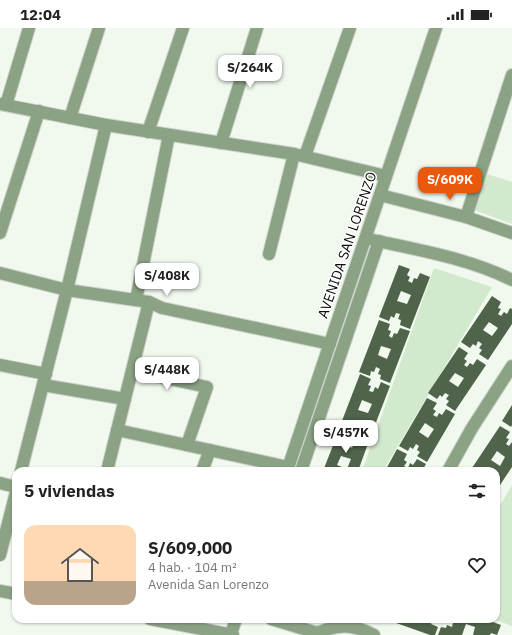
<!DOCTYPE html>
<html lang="es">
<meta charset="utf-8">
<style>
:root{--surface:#fff;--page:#f6f6f6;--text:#222;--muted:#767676;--line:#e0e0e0;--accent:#ea580c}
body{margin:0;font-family:"IBM Plex Sans",sans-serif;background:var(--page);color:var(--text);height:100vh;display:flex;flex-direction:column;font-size:15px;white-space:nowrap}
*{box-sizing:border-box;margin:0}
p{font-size:13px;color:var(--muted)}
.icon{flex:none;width:22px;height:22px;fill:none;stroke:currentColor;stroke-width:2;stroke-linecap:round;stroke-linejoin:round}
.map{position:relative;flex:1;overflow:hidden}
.sheet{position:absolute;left:12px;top:439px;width:488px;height:156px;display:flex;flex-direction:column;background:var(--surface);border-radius:12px;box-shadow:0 1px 3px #0004}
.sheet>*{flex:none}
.price{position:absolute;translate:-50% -34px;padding:0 9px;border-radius:8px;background:#fff;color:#222;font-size:13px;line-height:26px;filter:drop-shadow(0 1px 2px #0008)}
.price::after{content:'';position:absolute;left:50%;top:24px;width:12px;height:9px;margin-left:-6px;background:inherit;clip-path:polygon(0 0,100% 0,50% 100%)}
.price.on{background:var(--accent);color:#fff}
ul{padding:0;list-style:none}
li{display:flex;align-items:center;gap:12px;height:100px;padding:0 12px}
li+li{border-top:1px solid var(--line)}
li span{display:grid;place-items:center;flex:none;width:112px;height:80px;border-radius:12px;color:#555}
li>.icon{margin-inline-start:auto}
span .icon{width:48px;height:48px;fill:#fffc;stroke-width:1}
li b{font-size:17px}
h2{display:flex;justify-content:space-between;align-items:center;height:48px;padding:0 12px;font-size:17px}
.status{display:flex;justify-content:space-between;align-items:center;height:28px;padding:0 20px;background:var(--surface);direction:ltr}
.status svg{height:11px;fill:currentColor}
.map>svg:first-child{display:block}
.green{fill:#d3e9ce}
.building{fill:#4f644a;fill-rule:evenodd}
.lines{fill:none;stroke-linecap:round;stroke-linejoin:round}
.minor-casing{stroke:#ccd3ca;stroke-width:14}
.minor{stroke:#8ba285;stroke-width:12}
.labels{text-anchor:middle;stroke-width:3;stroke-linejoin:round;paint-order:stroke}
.street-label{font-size:14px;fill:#0b0d0a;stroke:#fff}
</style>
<div class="status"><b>12:04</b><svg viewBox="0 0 49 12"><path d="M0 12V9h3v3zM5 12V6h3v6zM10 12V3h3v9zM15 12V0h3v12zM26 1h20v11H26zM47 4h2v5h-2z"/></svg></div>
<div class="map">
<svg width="512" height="607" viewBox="0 0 512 607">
<rect width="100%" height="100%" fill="#f1f9ef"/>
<g class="green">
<polygon points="487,146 512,154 512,196 474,182"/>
<polygon points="434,240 492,259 383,443 362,443"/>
<polygon points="512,457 512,598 493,591 496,591 496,484"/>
</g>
<g class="building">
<path d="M399,237L410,241L407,247L410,249L408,253L412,255L414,250L417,251L420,245L430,249L410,301L400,297L401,292L398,291L400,286L396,285L394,290L391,288L389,293L379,289ZM401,263L411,267L407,276L397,273Z"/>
<path d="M492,268L501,274L498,280L501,281L498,286L501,288L504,284L507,286L510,280L512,281V296L488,332L479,326L482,322L479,320L482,316L478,313L476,318L473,316L470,320L461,314ZM489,294L498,300L492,308L483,302Z"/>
<path d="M379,292L390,296L388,302L391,303L389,308L392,310L394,305L397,306L400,300L410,303L390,355L380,351L381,347L378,346L380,341L376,339L374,344L371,343L370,348L359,344ZM381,318L391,321L387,331L378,327Z"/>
<path d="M459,319L468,325L464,331L467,333L464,337L467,339L470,335L473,337L477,331L486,337L455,383L446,377L449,373L446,371L449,367L445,365L442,369L440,367L437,371L428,365ZM455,345L464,350L458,359L449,353Z"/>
<path d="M360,346L371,351L368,357L371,358L369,363L373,364L375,359L378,361L381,354L390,358L370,410L360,406L362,401L359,400L361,395L357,394L355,399L352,398L350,402L340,398ZM362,372L372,376L368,385L358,382Z"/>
<path d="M427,370L437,375L433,381L436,383L433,387L437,389L439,385L442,387L446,381L455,386L427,434L417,428L420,424L417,422L419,418L416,416L413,421L410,419L408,423L399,418ZM425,395L434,401L428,410L419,404Z"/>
<polygon points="512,377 512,397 511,399 502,393"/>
<path d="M500,398L510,404L506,410L509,411L506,416L509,418L512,414V439L496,463V443H470ZM497,423L505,429L500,438L491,432Z"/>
<path d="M339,402L350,406L347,412L350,413L348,418L352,420L354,415L357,416L360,410L369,413L358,443H323ZM341,428L351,431L347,441L337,437Z"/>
<polygon points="397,421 407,426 404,432 407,434 404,438 408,440 410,435 413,437 417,431 426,436 422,443 385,443"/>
<polygon points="385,591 427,591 432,593 431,596 438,599 435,607 430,607"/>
<polygon points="449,591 485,591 501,597 497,607 491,605 490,607 473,607 475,599 466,596 462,607 438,607 441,599 446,600 447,597 452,599 453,595 448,593"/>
</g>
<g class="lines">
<g class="minor-casing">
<g id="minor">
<polyline points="0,76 106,97 294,126 386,148"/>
<polyline points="6,77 29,0"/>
<polyline points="70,90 99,0"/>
<polyline points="148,104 183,0"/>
<polyline points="221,115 257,0"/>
<polyline points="305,128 350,0"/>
<polyline points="380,167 466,189 512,205"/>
<polyline points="466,189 512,47"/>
<polyline points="0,205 39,83"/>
<path d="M373,212C419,222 470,231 512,252"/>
<polyline points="269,226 294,126"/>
<polyline points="0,245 67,262 149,274 162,280 330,316"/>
<polyline points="136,272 169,107"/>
<polyline points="0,337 46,346"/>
<polyline points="132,343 207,359 187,417"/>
<polyline points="43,357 125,371"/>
<polyline points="117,402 288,439"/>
<polyline points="21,443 67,262 106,97"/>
<polyline points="107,443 149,274"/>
<polyline points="202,443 210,422"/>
<polyline points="287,443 436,0"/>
<polyline points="301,443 379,213"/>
<polyline points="448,443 472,400 512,338"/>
<polyline points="0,455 16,459"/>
<polyline points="0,527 16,464"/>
<polyline points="0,563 16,566"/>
<polyline points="150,591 233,607"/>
<polyline points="271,591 324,607"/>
<path d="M317,605C338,596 353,596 374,607"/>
<polyline points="231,606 236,591"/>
</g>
</g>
<use href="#minor" class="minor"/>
</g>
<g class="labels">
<g class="street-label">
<text transform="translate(347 217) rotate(-71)" y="5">AVENIDA SAN LORENZO</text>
</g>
</g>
</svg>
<b class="price" style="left:250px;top:61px">S/264K</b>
<b class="price on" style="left:450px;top:173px">S/609K</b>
<b class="price" style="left:167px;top:269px">S/408K</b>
<b class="price" style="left:167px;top:363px">S/448K</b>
<b class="price" style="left:346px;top:426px">S/457K</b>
<section class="sheet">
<h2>5 viviendas<svg class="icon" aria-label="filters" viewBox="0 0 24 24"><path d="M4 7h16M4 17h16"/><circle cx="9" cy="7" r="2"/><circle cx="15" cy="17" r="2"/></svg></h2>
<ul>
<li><span style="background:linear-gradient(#ffd9b3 70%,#b9a48a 0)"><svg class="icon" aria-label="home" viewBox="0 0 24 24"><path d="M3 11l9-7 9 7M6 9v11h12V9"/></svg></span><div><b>S/609,000</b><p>4 hab. · 104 m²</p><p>Avenida San Lorenzo</p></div><svg class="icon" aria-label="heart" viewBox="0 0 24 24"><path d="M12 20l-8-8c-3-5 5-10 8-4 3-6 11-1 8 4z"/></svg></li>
</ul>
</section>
</div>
